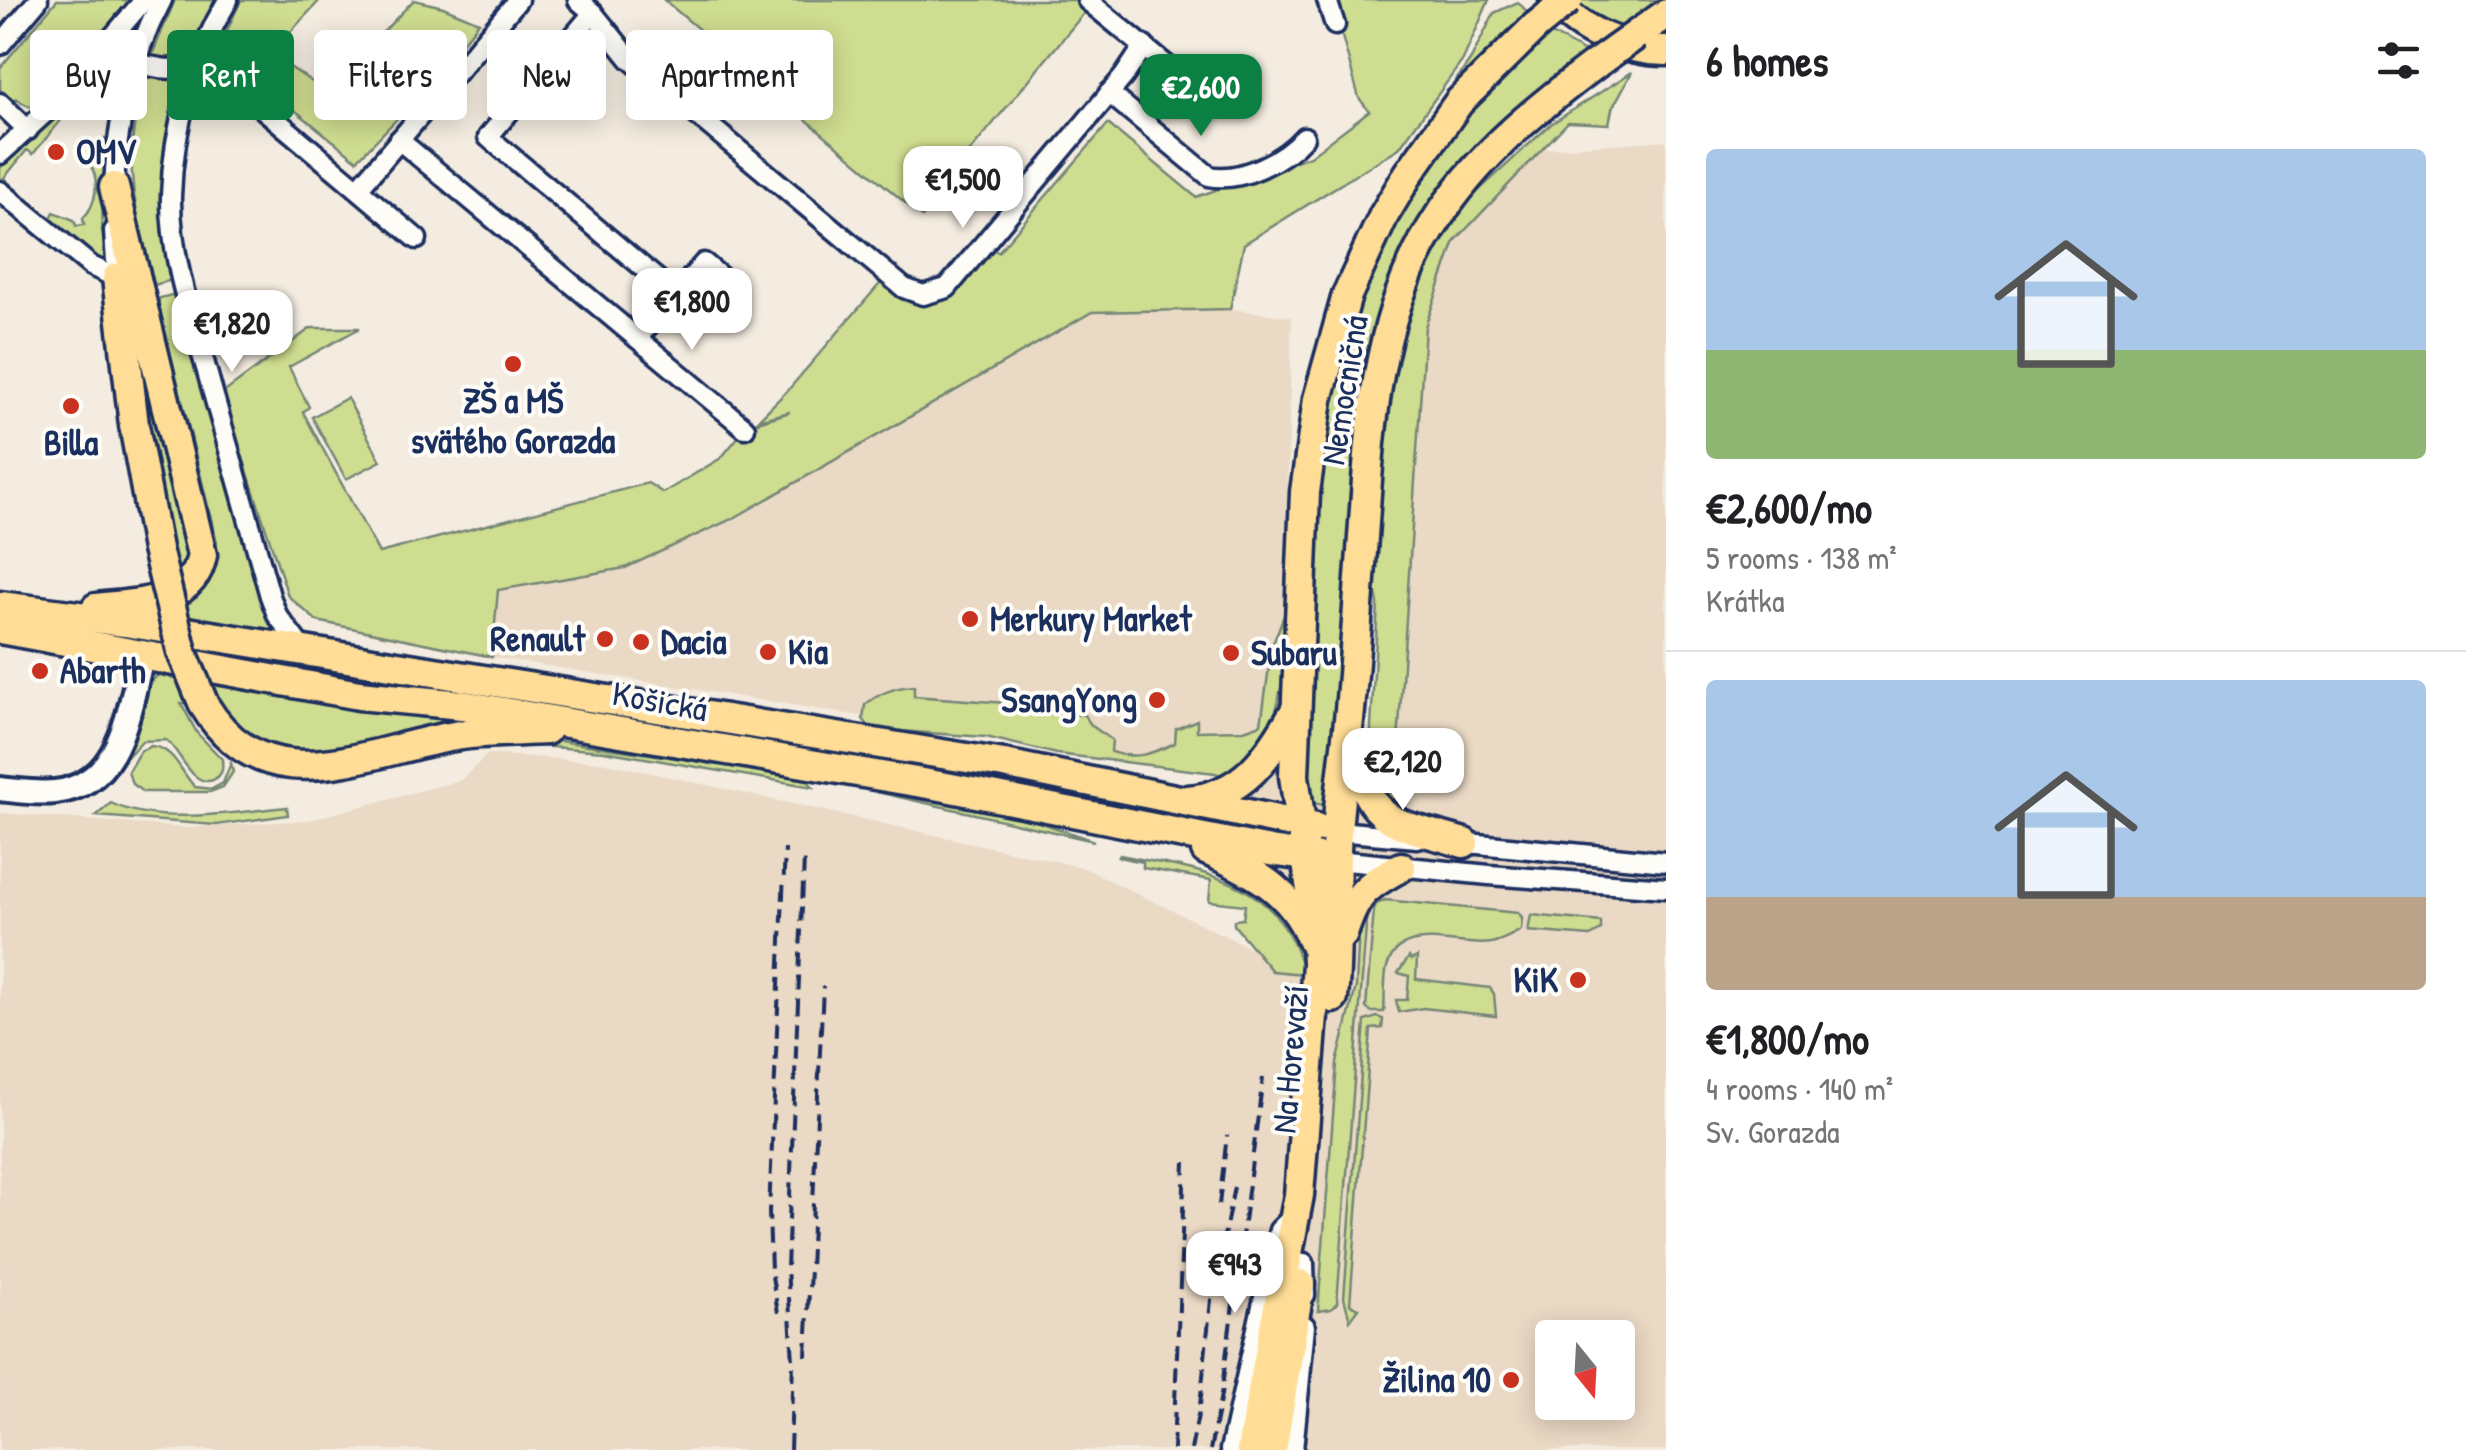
<!DOCTYPE html>
<meta charset="utf-8">
<style>
:root{--surface:#fff;--page:#f2f2f2;--text:#202124;--muted:#757577;--line:#e0e0e0;--accent:#0b8043}
body{margin:0;font-family:"Patrick Hand",sans-serif;background:var(--page);color:var(--text);height:100vh;display:flex;flex-direction:column;font-size:38px;white-space:nowrap}
*{box-sizing:border-box;margin:0}
p{font-size:32px;color:var(--muted)}
.icon{flex:none;width:55px;height:55px;fill:none;stroke:currentColor;stroke-width:2;stroke-linecap:round;stroke-linejoin:round}
.map{position:relative;flex:1;overflow:hidden}
.sheet{display:flex;flex-direction:column;background:var(--surface);width:800px}
.sheet>*{flex:none}
.guide{position:absolute;left:30px;top:30px;width:950px;height:90px;display:flex;gap:20px}
.needle{width:65px;rotate:162deg}
.controls{position:absolute;left:1535px;top:1320px;display:grid;gap:20px}
.controls a{display:grid;place-items:center;width:100px;height:100px;border-radius:10px;background:var(--surface);box-shadow:0 5px 25px #0003;font-size:50px}
.price{position:absolute;translate:-50% -85px;padding:0 22px;border-radius:20px;background:#fff;color:#222;font-size:32px;line-height:65px;filter:drop-shadow(0 2px 5px #0008)}
.price::after{content:'';position:absolute;left:50%;top:60px;width:30px;height:22px;margin-left:-15px;background:inherit;clip-path:polygon(0 0,100% 0,50% 100%)}
.price.selected{background:var(--accent);color:#fff}
ul{padding:0;list-style:none}
li{display:grid;align-content:center;gap:20px;height:530px;padding:0 40px}
li+li{border-top:2px solid var(--line)}
li span{display:grid;place-items:center;height:310px;border-radius:10px;color:#555}
li>.icon{margin-inline-start:auto}
span .icon{width:180px;height:180px;fill:#fffc;stroke-width:1}
li b{font-size:42px}
h2{display:flex;justify-content:space-between;align-items:center;height:120px;padding:0 40px;font-size:42px}
.tag{padding:0 35px;border-radius:10px;background:var(--surface);box-shadow:0 5px 25px #0003;font-size:35px;line-height:90px}
.tag.selected{background:var(--accent);color:#fff}
main{display:flex;flex:1;min-height:0}
.map>svg:first-child{display:block}
.built{fill:#ead9c4;fill-rule:evenodd}
.green{fill:#cfdd90;stroke:#758677;stroke-width:2.5}
.lines{fill:none;stroke-linecap:round;stroke-linejoin:round}
.minor-casing{stroke:#1b2f5e;stroke-width:25}
.tertiary-casing{stroke:#1b2f5e;stroke-width:30}
.primary-casing{stroke:#1b2f5e;stroke-width:35}
.minor{stroke:#fdfcf7;stroke-width:18}
.tertiary{stroke:#fdfcf7;stroke-width:22}
.primary{stroke:#ffdd96;stroke-width:28}
.rail{stroke:#1b2f5e;stroke-width:4;stroke-dasharray:15 8;stroke-linecap:butt}
.primary-bridge-casing{stroke:#1b2f5e;stroke-width:35;stroke-linecap:butt}
.primary-bridge{stroke:#ffdd96;stroke-width:28}
.poi-dot{fill:#c8321e;stroke:#fdfcf7;stroke-width:4}
.labels{text-anchor:middle;stroke-width:8;stroke-linejoin:round;paint-order:stroke}
.poi-label{font-size:35px;font-weight:bold;fill:#1b2f5e;stroke:#fdfcf7;text-anchor:start}
.street-label{font-size:35px;fill:#1b2f5e;stroke:#fdfcf7}
</style>
<main>
<div class="map">
<svg width="1666" height="1450" viewBox="0 0 1666 1450">
<rect width="100%" height="100%" fill="#f4ece0"/>
<filter id="ink" filterUnits="userSpaceOnUse"><feTurbulence type="fractalNoise" baseFrequency=".01" numOctaves="2"/><feDisplacementMap in="SourceGraphic" scale="20" xChannelSelector="R" yChannelSelector="G"/><feConvolveMatrix kernelMatrix="1 2 1 2 8 2 1 2 1" color-interpolation-filters="sRGB"/></filter>
<g filter="url(#ink)">
<path class="built" d="M1666,140V1450H0V813L187,828L309,820L461,780L488,754L601,762L1082,867L1303,973L1215,773L492,657L497,590L625,568L734,518L1092,312L1230,309L1292,317L1279,795L1394,804L1425,327L1455,241L1543,149ZM1552,1338H1618V1402H1552Z"/>
<g class="green">
<path d="M57,0H137L54,94C39,108 33,112 16,98L11,101L0,89V68Z"/>
<polygon points="175,0 218,0 191,55 185,60 155,62 151,57"/>
<polygon points="241,0 320,0 270,54 326,91 414,0 443,7 479,22 418,97 357,160 246,71 239,58 203,105 194,103"/>
<polygon points="664,0 1080,0 1089,7 940,188 943,191 922,217"/>
<polygon points="1332,0 1489,0 1463,60 1399,148 1244,244 1230,309 1092,312 734,518 625,568 498,590 492,657 317,621 288,596 222,394 311,328 360,328 289,367 309,407 303,412 379,553 648,483 663,493 721,458 748,425 790,412 758,420 789,389 884,279 921,299 989,246 998,252 1108,124 1196,197 1310,156 1369,111 1359,98"/>
<polygon points="1582,0 1666,0 1666,2 1617,33 1572,8"/>
<polygon points="1518,2 1530,15 1431,116 1471,59 1494,13"/>
<polygon points="1548,32 1589,54 1402,266 1336,773 1326,805 1310,803 1307,775 1317,488 1339,351 1394,215 1470,105"/>
<path d="M146,72L182,76C162,144 160,210 172,280L154,285C133,199 120,161 146,72Z"/>
<polygon points="1632,72 1612,109 1609,124 1568,122 1455,241 1425,327 1394,804 1384,796 1371,768 1371,726 1378,603 1373,579 1374,503 1396,337 1437,236 1475,194 1551,124"/>
<polygon points="86,89 92,94 90,102 67,113 33,154 27,150 4,178 35,209 0,181 0,168"/>
<path d="M105,137L102,230L107,262L102,265L53,225L51,218L54,212L74,220L76,226L84,225L83,218C96,206 101,178 89,164L101,149Z"/>
<polygon points="176,294 264,600 286,638 133,615 206,573 212,574 217,542 158,303 160,298"/>
<polygon points="129,305 197,549 176,580 166,547"/>
<polygon points="347,398 381,461 346,479 312,417"/>
<path d="M1283,618L1286,620L1282,683L1272,731L1229,778L1215,773L1057,754L986,737L871,729L863,719L865,705C879,693 895,687 914,686V696L1006,703L1019,712L1084,715L1092,726L1112,740L1111,752C1136,760 1151,754 1175,743L1176,729L1197,720V731L1244,730L1261,724L1272,646Z"/>
<path d="M167,671L501,720L301,757L244,737L218,705L181,703L197,733L222,759C223,768 223,775 213,780C192,788 180,750 166,740L142,741L126,758C135,728 133,683 167,671Z"/>
<polygon points="539,738 710,763 794,771 802,774 813,787 604,751 497,743"/>
<path d="M151,746C175,748 180,772 195,787L212,789L223,783L231,763L233,772L223,787L210,792H143L132,784L128,771L140,751Z"/>
<polygon points="873,785 1036,821 1094,841 877,792 872,788"/>
<path d="M111,803C158,826 236,812 287,807L288,815L216,825L96,816Z"/>
<path d="M1120,855C1203,872 1281,877 1304,974L1272,971L1234,925V920L1243,919L1245,905L1209,901L1211,880L1143,868V862L1118,857Z"/>
<path d="M1385,900L1518,913L1522,917L1521,930C1512,935 1502,941 1491,943C1458,949 1397,919 1386,971C1384,984 1385,999 1384,1012H1371L1366,1008L1374,910L1376,904Z"/>
<polygon points="1368,901 1337,1303 1331,1309 1318,1311 1337,1063 1356,987 1359,927"/>
<polygon points="1531,915 1601,922 1601,930 1590,936 1528,931"/>
<polygon points="1409,957 1411,960 1417,957 1416,979 1490,988 1494,994 1496,1016 1423,1008 1399,1012 1396,1000 1407,1000 1409,976 1398,973"/>
<polygon points="1377,1017 1383,1019 1382,1028 1371,1029 1350,1304 1359,1308 1350,1320 1344,1298 1365,1021"/>
</g>
<g class="lines">
<g class="minor-casing">
<g id="minor">
<path d="M228,0C193,58 173,127 171,196C170,254 190,313 206,368C227,444 249,520 270,596L277,615L304,651"/>
<polyline points="578,0 593,13 630,59 904,288 923,295 947,288 1124,76 1144,46"/>
<polyline points="1087,0 1194,88"/>
<polyline points="1327,0 1335,25"/>
<polyline points="593,13 488,137 676,295 637,338"/>
<polyline points="0,45 38,0"/>
<path d="M96,58C135,53 157,81 197,62"/>
<polyline points="237,87 417,239"/>
<path d="M1109,93L1209,176C1240,183 1284,160 1304,137"/>
<polyline points="0,103 28,130"/>
<polyline points="399,140 745,428"/>
<polyline points="0,154 58,101 144,0"/>
<polyline points="358,189 518,0"/>
<polyline points="0,191 91,266 117,278 114,231"/>
<path d="M114,195C115,128 130,59 162,0"/>
<polyline points="676,295 704,263 729,284"/>
<polyline points="1337,831 1417,838"/>
<polyline points="1457,842 1666,862"/>
<polyline points="1336,860 1489,875 1666,888"/>
<polyline points="1304,1263 1305,1295"/>
<polyline points="1230,1450 1279,1230 1289,1220"/>
<polyline points="1293,1450 1305,1326"/>
</g>
</g>
<g class="tertiary-casing">
<path id="tertiary" d="M0,789C18,791 37,794 55,792C122,785 128,710 142,658"/>
</g>
<g class="primary-casing">
<g id="primary">
<path d="M1554,0C1578,31 1627,51 1666,51"/>
<polyline points="1636,35 1666,14"/>
<polyline points="117,278 134,425 157,549"/>
<polyline points="0,606 125,622 1004,764 1316,828"/>
<path d="M96,608C136,603 193,605 202,555L114,187"/>
<polyline points="0,629 359,695 462,705 946,787 1270,851 1320,858"/>
<path d="M204,705C262,801 353,757 439,739C473,731 511,732 546,730"/>
<path d="M1356,750C1366,827 1398,823 1464,843"/>
<path d="M1188,800C1244,796 1269,755 1295,711"/>
<path d="M1206,850C1251,870 1292,890 1311,939"/>
<path d="M1343,934C1355,895 1365,886 1401,867"/>
<path d="M1333,998C1339,942 1333,887 1337,831C1340,791 1346,750 1350,710C1355,657 1358,604 1362,551C1370,445 1371,337 1424,241C1466,165 1529,114 1597,63"/>
<polyline points="1251,1450 1299,1195 1317,964 1315,917 1294,776 1305,492 1318,399 1347,295 1384,215 1409,173 1459,102 1536,26"/>
<polyline points="1272,1450 1300,1284"/>
</g>
</g>
<use href="#minor" class="minor"/>
<use href="#tertiary" class="tertiary"/>
<use href="#primary" class="primary"/>
<g class="rail">
<polyline points="1219,1205 1227,1135"/>
<polyline points="778,1313 771,1270 769,1212 785,849"/>
<polyline points="806,1356 823,986"/>
<polyline points="790,1450 793,1361 787,1268 804,858"/>
<polyline points="1173,1450 1185,1162"/>
<polyline points="1191,1450 1200,1405 1211,1300 1234,1187"/>
<polyline points="1210,1450 1221,1395 1263,1078"/>
</g>
<g class="primary-bridge-casing">
<g id="primary-bridge">
<polyline points="1536,26 1568,0"/>
<polyline points="1597,63 1636,35"/>
<polyline points="157,549 182,652 204,705"/>
</g>
</g>
<use href="#primary-bridge" class="primary-bridge"/>
</g>
</g>
<g class="poi-dot">
<circle cx="56" cy="152" r="10"/>
<circle cx="513" cy="364" r="10"/>
<circle cx="71" cy="406" r="10"/>
<circle cx="970" cy="619" r="10"/>
<circle cx="605" cy="639" r="10"/>
<circle cx="641" cy="642" r="10"/>
<circle cx="768" cy="652" r="10"/>
<circle cx="1231" cy="653" r="10"/>
<circle cx="40" cy="671" r="10"/>
<circle cx="1157" cy="700" r="10"/>
<circle cx="1578" cy="980" r="10"/>
<circle cx="1511" cy="1380" r="10"/>
</g>
<g class="labels">
<g class="poi-label">
<text x="76" y="164">OMV</text>
<text x="513" y="413" text-anchor="middle">ZŠ a MŠ<tspan x="513" dy="40">svätého Gorazda</tspan></text>
<text x="71" y="455" text-anchor="middle">Billa</text>
<text x="990" y="631">Merkury Market</text>
<text x="585" y="651" text-anchor="end">Renault</text>
<text x="661" y="654">Dacia</text>
<text x="788" y="664">Kia</text>
<text x="1251" y="665">Subaru</text>
<text x="60" y="683">Abarth</text>
<text x="1137" y="712" text-anchor="end">SsangYong</text>
<text x="1558" y="992" text-anchor="end">KiK</text>
<text x="1491" y="1392" text-anchor="end">Žilina 10</text>
</g>
<g class="street-label">
<text transform="translate(1344 390) rotate(-81)" y="12">Nemocničná</text>
<text transform="translate(660 701) rotate(10)" y="12">Košická</text>
<text transform="translate(1290 1059) rotate(-85)" y="12">Na Horevaží</text>
</g>
</g>
</svg>
<div class="controls">
<a><svg class="needle" viewBox="-14 -14 28 28"><path d="M0-13l5 13h-10z" fill="#e53935"/><path d="M0 13l5-13h-10z" fill="#757577"/></svg></a>
</div>
<b class="price selected" style="left:1201px;top:139px">€2,600</b>
<b class="price" style="left:963px;top:231px">€1,500</b>
<b class="price" style="left:692px;top:353px">€1,800</b>
<b class="price" style="left:232px;top:375px">€1,820</b>
<b class="price" style="left:1403px;top:813px">€2,120</b>
<b class="price" style="left:1235px;top:1316px">€943</b>
<div class="guide">
<a class="tag">Buy</a>
<a class="tag selected">Rent</a>
<a class="tag">Filters</a>
<a class="tag">New</a>
<a class="tag">Apartment</a>
</div>
</div>
<section class="sheet">
<h2>6 homes<svg class="icon" aria-label="filters" viewBox="0 0 24 24"><path d="M4 7h16M4 17h16"/><circle cx="9" cy="7" r="2"/><circle cx="15" cy="17" r="2"/></svg></h2>
<ul>
<li><span style="background:linear-gradient(#a9c7e8 65%,#8fb573 0)"><svg class="icon" aria-label="home" viewBox="0 0 24 24"><path d="M3 11l9-7 9 7M6 9v11h12V9"/></svg></span><div><b>€2,600/mo</b><p>5 rooms · 138 m²</p><p>Krátka</p></div></li>
<li><span style="background:linear-gradient(#a9c7e8 70%,#b9a48a 0)"><svg class="icon" aria-label="home" viewBox="0 0 24 24"><path d="M3 11l9-7 9 7M6 9v11h12V9"/></svg></span><div><b>€1,800/mo</b><p>4 rooms · 140 m²</p><p>Sv. Gorazda</p></div></li>
</ul>
</section>
</main>
